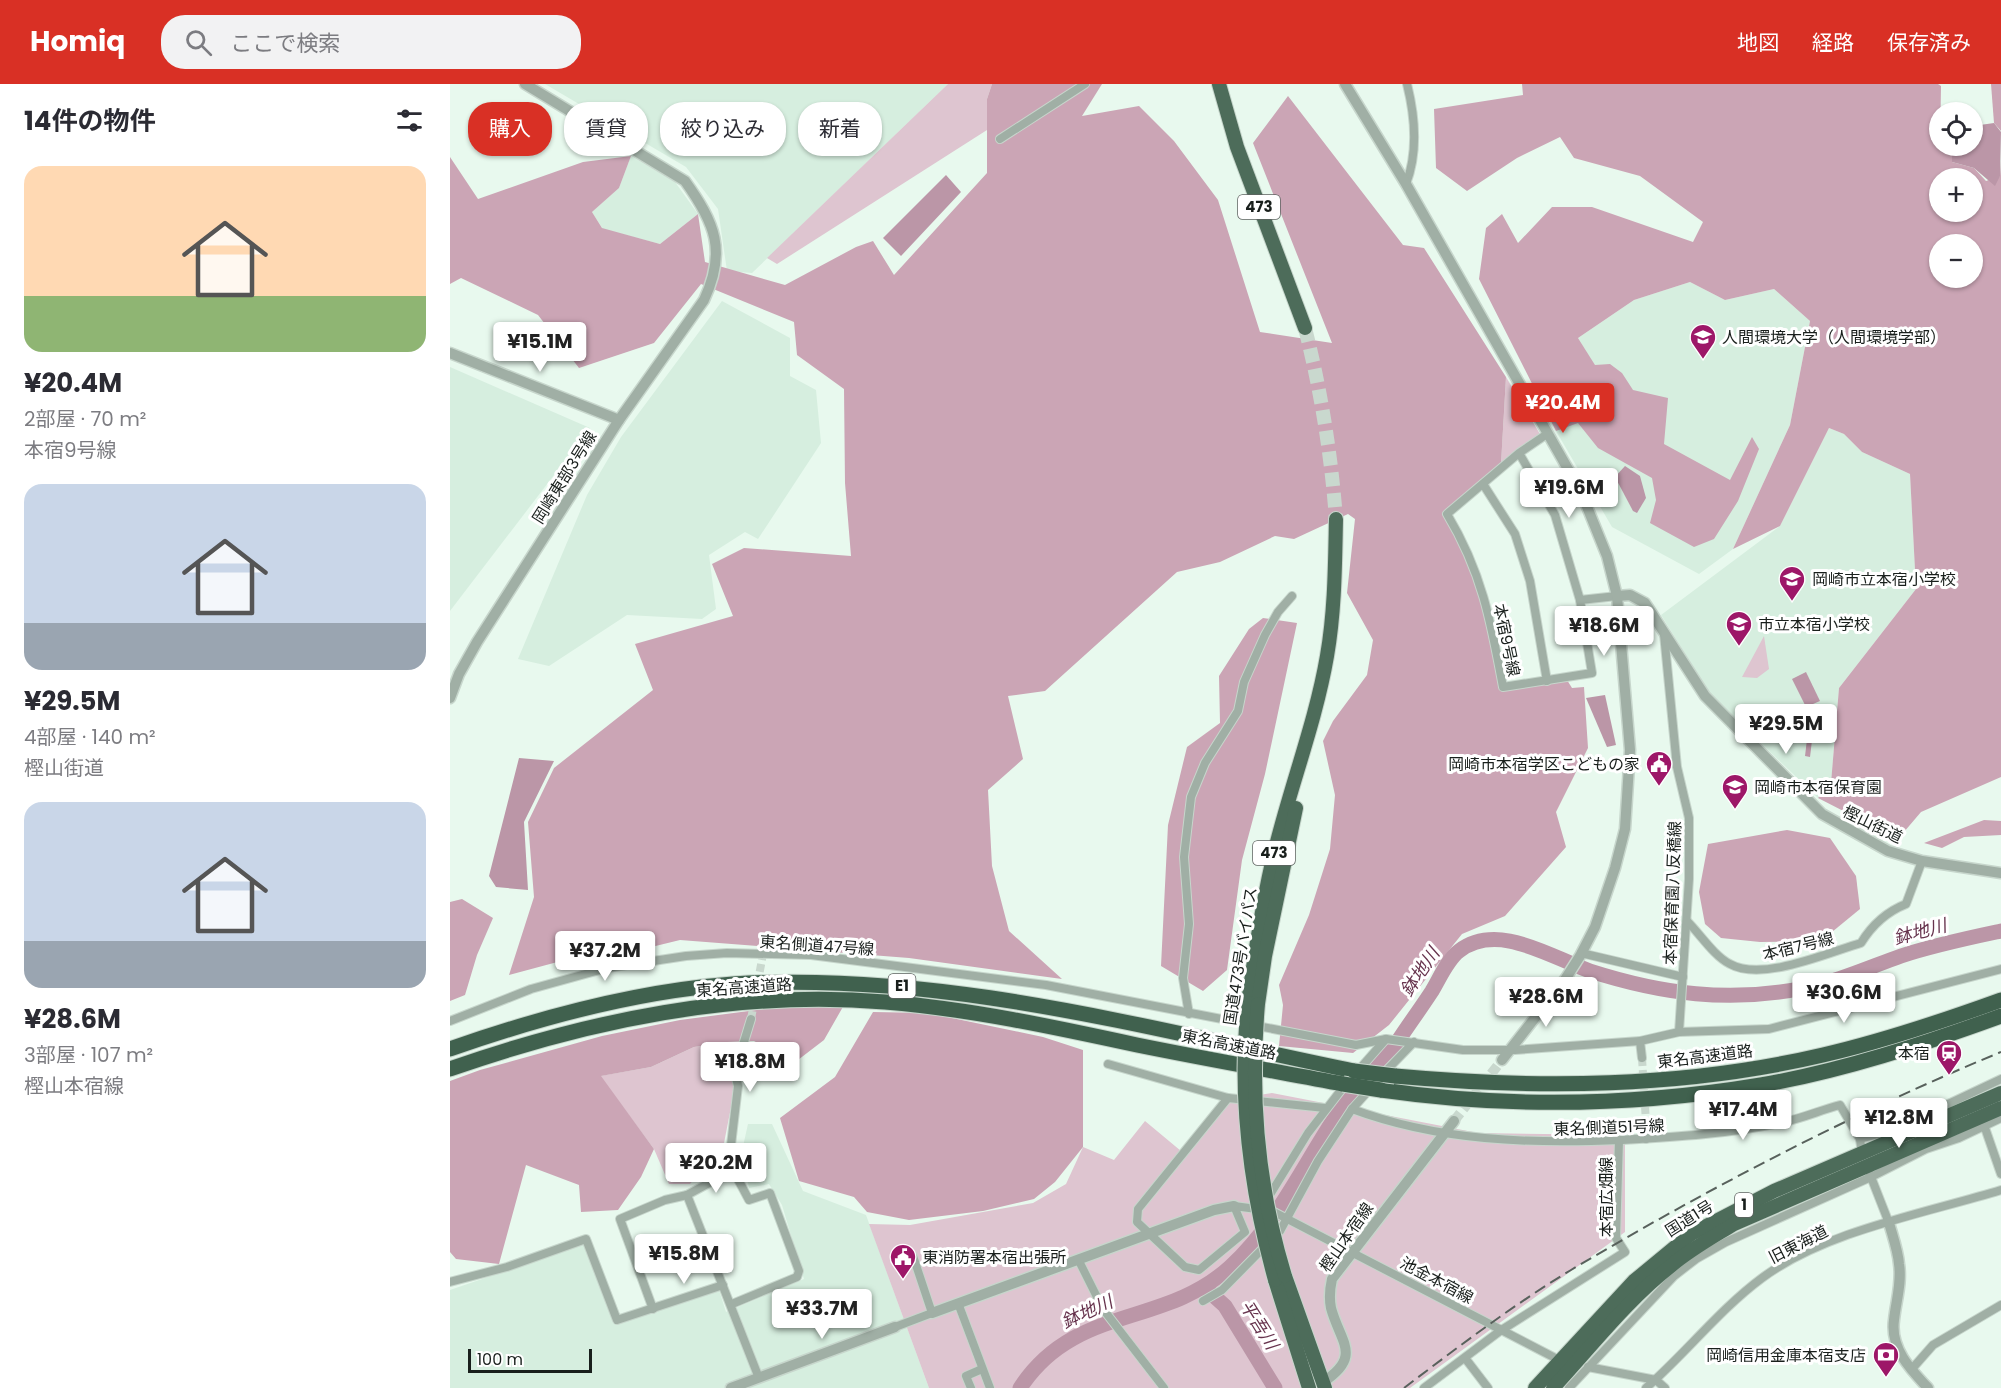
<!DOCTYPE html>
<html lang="ja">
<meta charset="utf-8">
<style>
:root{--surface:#fff;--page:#f2f2f3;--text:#2b2b33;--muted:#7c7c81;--accent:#d93025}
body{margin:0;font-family:Poppins,"Noto Sans JP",sans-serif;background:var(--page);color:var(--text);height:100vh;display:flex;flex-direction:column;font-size:22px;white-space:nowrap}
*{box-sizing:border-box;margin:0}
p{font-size:20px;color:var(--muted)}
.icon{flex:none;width:33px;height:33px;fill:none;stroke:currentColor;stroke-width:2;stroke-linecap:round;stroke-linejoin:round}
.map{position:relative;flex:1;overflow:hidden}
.side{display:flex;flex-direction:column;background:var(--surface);width:450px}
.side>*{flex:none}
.banner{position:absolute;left:18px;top:18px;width:570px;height:54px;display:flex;gap:12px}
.tools{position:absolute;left:1479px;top:18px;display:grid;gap:12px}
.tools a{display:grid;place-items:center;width:54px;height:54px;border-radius:50%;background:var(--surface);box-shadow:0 2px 4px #0004;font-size:30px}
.scale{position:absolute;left:18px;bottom:15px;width:124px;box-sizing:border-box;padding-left:6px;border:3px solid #191f1c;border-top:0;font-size:16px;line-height:21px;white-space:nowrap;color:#191f1c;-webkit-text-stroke:4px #fff;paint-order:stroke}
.price{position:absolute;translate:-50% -51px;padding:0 14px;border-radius:6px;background:#fff;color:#222;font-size:20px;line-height:39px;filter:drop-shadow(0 2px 3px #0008)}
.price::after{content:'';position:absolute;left:50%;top:36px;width:18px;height:14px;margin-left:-9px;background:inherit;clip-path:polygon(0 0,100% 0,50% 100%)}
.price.current{background:var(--accent);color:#fff}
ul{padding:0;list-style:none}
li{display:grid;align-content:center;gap:12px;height:318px;padding:0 24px}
li span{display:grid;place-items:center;height:186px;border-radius:18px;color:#555}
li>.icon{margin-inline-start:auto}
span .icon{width:108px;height:108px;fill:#fffc;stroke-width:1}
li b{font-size:26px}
h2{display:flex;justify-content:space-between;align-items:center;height:72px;padding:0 24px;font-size:26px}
.tag{padding:0 21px;border-radius:24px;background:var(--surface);box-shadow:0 2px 4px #0004;font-size:21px;line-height:54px}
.tag.current{background:var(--accent);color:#fff}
header{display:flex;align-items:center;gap:36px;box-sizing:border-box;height:84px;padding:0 30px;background:var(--accent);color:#fff}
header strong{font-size:28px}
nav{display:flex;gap:33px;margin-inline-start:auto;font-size:21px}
.search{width:420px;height:54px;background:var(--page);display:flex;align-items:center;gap:15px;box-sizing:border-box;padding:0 21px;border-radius:24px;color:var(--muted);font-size:22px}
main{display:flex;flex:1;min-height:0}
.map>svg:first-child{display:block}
.built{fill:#d6eedf}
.green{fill:#dec5d0}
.forest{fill:#cba5b5;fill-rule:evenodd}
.water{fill:#bb96a7}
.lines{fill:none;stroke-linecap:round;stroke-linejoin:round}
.river{stroke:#bb96a7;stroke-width:15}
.minor-tunnel{stroke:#c9d8ce;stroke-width:8;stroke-dasharray:8 4;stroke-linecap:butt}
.tertiary-tunnel{stroke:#c9d8ce;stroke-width:10;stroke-dasharray:10 5;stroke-linecap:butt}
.trunk-tunnel{stroke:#c9d8ce;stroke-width:14;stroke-dasharray:14 7;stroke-linecap:butt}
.minor-casing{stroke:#c7d6cc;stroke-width:10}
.tertiary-casing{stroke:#c7d6cc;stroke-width:13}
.trunk-casing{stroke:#c7d6cc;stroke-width:16}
.motorway-casing{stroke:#c7d6cc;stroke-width:17}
.minor{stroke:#a0afa5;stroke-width:8}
.tertiary{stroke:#a0afa5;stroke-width:10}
.trunk{stroke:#4d6c5a;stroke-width:14}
.motorway{stroke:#40614e;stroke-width:15}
.rail{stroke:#58615c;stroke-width:2;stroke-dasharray:12 6;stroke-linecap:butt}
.trunk-bridge-casing{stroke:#c7d6cc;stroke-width:16;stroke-linecap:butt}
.motorway-bridge-casing{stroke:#c7d6cc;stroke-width:17;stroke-linecap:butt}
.trunk-bridge{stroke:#4d6c5a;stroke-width:14}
.motorway-bridge{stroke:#40614e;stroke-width:15}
.labels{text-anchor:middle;stroke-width:6;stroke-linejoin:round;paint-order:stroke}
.shield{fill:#fff;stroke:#5e6260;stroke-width:1.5}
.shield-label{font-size:15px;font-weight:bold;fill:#191f1c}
.poi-label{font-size:16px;fill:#191f1c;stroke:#fff;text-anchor:start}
.street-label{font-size:16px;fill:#191f1c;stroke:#fff}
.water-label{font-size:18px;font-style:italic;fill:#67344e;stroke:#fff}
</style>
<header>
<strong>Homiq</strong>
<div class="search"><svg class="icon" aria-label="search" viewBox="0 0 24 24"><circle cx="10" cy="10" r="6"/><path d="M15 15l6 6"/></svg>ここで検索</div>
<nav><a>地図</a><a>経路</a><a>保存済み</a></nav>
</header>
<main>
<section class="side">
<h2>14件の物件<svg class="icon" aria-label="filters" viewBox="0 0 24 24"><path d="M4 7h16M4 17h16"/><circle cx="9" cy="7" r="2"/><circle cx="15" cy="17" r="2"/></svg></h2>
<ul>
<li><span style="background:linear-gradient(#ffd9b3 70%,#8fb573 0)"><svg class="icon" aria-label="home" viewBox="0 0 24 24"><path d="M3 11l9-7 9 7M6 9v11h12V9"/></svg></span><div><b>¥20.4M</b><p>2部屋 · 70 m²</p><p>本宿9号線</p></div></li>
<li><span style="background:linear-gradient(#c9d6e8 75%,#9aa5b1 0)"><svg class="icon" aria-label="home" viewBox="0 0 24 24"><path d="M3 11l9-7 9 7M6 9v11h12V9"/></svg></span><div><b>¥29.5M</b><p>4部屋 · 140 m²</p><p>樫山街道</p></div></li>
<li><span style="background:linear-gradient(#c9d6e8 75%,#9aa5b1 0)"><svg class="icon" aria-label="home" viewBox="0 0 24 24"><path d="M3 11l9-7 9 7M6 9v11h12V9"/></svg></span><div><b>¥28.6M</b><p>3部屋 · 107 m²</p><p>樫山本宿線</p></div></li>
</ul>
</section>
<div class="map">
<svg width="1551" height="1304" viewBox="0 0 1551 1304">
<rect width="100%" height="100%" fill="#e8f9ee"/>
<g class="built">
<polygon points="95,0 498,0 302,189 277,187 268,125 236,83"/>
<polygon points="181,72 225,98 248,130 210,160 153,145 142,128 169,104"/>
<polygon points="1240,198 1275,216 1324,205 1360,237 1340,341 1283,465 1249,490 1162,443 1106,347 1145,282 1128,254 1184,216"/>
<polygon points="272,217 340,254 340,292 366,306 371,359 308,455 295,448 259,471 266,525 252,535 177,531 99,582 68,575 137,411 171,353"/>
<polygon points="0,283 140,344 0,527"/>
<polygon points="1379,344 1394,350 1412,368 1460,390 1466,505 1389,604 1381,700 1368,714 1261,611 1211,531 1330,442"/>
<polygon points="298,1040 322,1040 353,1107 416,1131 479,1304 0,1304 0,1206 137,1159 169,1239 269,1206 276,1228 354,1195 332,1121 319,1100 299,1104 292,1067"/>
</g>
<g class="green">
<polygon points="498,0 542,0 537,15 537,46 327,180 317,174"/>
<polygon points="1056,293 1090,350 1051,380"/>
<polygon points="1314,552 1319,585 1307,594 1292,593"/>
<polygon points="277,958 284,1008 274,1059 240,1100 219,1100 204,1065 150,992 201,983 244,963"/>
<polygon points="822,1009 1028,1049 1175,1051 1175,1148 960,1304 479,1304 419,1140 460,1141 583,1119 616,1100 633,1063 664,1076 695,1037 731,1067 771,1017"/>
</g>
<g class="forest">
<path d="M542,0H652L632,32L689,22L724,57L768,116L810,248L882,259L803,59L838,12L953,161L974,164L1056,293L1051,380L994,429C1027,487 1038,541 1050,606L1117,596L1122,604L1134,603L1138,664L1106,728L1116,763L1055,832L1012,850L939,941L903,969L829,962L833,921L829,901L859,831L880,765L885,711L873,657L883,637L917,591L923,556L897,509L905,435L898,430L844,455L825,452L770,478L727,488L595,607L558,612L573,675L538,706L542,782L559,847L612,895L459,874L230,856L181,868L126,873L59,891L84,813L78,738L104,684L203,606L185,560L283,532L262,480L294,464L401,472L395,399L394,305L347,271L344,238L251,200L204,259L129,284L88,231L11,194L0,200V73L28,115L133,78L181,72L169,104L142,128L152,144L210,160L248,130L255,178L335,201L406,163L423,157L444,191L537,89V15Z"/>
<path d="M1072,0H1488L1491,2L1490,62H1502V78L1524,84L1536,97L1550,92L1551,77V693L1471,728L1448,755L1368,714L1381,699L1389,604L1466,505L1460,390L1412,368L1394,350L1379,344L1330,442L1283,465L1340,341L1360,237L1324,205L1275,216L1240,198L1184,216L1128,254L1145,281L1160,280L1172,289L1183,306L1218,314L1214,360L1280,396L1302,353L1309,365L1288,417L1264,455L1244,463L1200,439L1206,416L1202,394L1148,364L1128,339L1106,347L1029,195L1036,144L1052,130L1068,159L1102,123H1142L1243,158L1253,138L1190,92L1124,74L1110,53L1067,74L1017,107L986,84L984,25L1073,11ZM1490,94H1522V128H1490ZM1490,160H1522V194H1490Z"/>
<polygon points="1541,0 1551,0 1551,47 1544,39"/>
<polygon points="813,534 847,539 815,690 792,776 777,886 753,907 711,882 718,741 737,663 770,639 769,592 799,545"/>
<polygon points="1534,736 1551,737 1551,751 1514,753 1492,764 1474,759"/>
<polygon points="1337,746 1380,754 1406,792 1410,825 1371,857 1310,858 1271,854 1255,840 1249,808 1258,760"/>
<polygon points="12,815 43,834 27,871 15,911 0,917 0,818"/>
<polygon points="394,921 374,956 344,979 304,957 277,958 244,963 201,983 151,992 204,1065 191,1093 168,1126 131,1128 129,1101 76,1081 49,1180 6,1175 0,1168 0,997 30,986 152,952 230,936 329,923"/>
<polygon points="423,928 478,929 593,953 633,966 633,1063 605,1098 584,1115 533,1127 459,1136 417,1128 404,1113 349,1097 330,1034 385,993"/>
</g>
<g class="water">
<polygon points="1544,39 1551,48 1550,92 1545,102 1524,84 1502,78 1502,62 1522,62 1523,42"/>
<polygon points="496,91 511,108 451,172 433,154"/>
<polygon points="1175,382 1190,392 1196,414 1187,429 1183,427 1165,393"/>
<polygon points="1356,588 1370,617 1356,623 1342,595"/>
<polygon points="1155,611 1166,661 1157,663 1136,614"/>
<polygon points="1359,639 1364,640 1360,673 1355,672"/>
<polygon points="69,674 104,677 74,738 78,806 46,803 39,792"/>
</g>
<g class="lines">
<g class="river">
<polyline points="754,1203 775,1222 825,1304"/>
<path d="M570,1304C625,1220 713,1244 780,1183C828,1139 854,1079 890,1026C898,1014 906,1001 915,992C927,980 939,971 948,957C959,940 971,924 982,907C990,894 997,876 1009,867C1048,837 1102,874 1140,887C1212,910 1279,919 1354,904C1387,898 1420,883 1451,872C1484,861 1518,854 1551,847"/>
</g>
<g class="minor-tunnel">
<polyline points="301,935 313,870"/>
<polyline points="1192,974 1196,1038"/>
</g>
<polyline class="tertiary-tunnel" points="1004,1037 1052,976"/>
<path class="trunk-tunnel" d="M855,244C871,307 881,369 886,435"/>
<g class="minor-casing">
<g id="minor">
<polyline points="550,55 635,0"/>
<path d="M956,100C968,69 965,32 957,0"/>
<path d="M1069,369L1105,431L1130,516L1142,589L1053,603C1041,538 1032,488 997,430L1069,369L1097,350"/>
<polyline points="1033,400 1065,450 1080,497 1097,597"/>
<polyline points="1130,516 1167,512"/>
<polyline points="1214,550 1227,683 1239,734 1239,795 1229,948"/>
<path d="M1237,837C1250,850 1264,872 1280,880C1312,898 1377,869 1411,859C1422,841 1436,828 1456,820L1472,777"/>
<polyline points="1131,869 1233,893"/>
<polyline points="739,930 733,894 739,840 734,773 741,713 755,679 788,627 794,598 815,551 828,528 842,512"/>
<polyline points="0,937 81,905 157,884 236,872 277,869 361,871 596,901 906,961 936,955 1013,966 1065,966 1190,957 1229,948 1319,945 1551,885"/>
<polyline points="1190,957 1192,974"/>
<polyline points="658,980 778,1014 875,1024"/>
<polyline points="907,988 936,955"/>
<polyline points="932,991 964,958"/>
<polyline points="778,1014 688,1125 687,1138 735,1183 749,1186 795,1148 784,1122 822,1127 1111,1277"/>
<path d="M902,1025C988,1057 1080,1060 1171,1056C1225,1053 1280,1050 1334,1038C1353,1034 1371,1026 1390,1021L1410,1055L1412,1070"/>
<polyline points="1196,1038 1196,1055"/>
<polyline points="1534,1041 1551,1090"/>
<polyline points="1410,1055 1443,1046 1551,995"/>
<polyline points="237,1111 309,1294"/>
<polyline points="816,1117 858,1049 895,1001"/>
<polyline points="1439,1139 1421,1093 1476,1065 1509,1054 1551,1034"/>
<polyline points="628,1175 653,1225 714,1304"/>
<polyline points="0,1198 57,1183 136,1155 167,1236 273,1201"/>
<polyline points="753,1217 772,1206 830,1147 868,1077 902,1025 920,1005"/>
<polyline points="508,1219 540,1304"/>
<polyline points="282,1220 347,1193 349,1187 320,1109 299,1116 283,1086 281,1061 288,1002 283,980 284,970 293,961 301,935"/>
<polyline points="203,1225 170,1135 215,1116 237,1111 283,1086"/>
<polyline points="445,1243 482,1229 463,1172"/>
<polyline points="1015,1274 1038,1304"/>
<polyline points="1138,1283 1206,1296 1215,1304"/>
<polyline points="1461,1286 1483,1261 1551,1221"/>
<polyline points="521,1304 516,1292 532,1285"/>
<polyline points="974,1304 1050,1247 1175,1168 1166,1154 1169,1056"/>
<polyline points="1119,1304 1224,1192 1246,1175 1276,1158 1421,1093 1417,1081"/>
<path d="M1196,1304C1236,1269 1270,1225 1312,1194C1375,1147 1476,1129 1551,1106"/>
</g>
</g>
<g class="tertiary-casing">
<g id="tertiary">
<polyline points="895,0 956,100 1131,408 1157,472 1167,512 1180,666 1175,745 1165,784 1145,843 1130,872 1116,894 1052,976"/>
<polyline points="0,269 169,336"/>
<polyline points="1167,512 1180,511 1195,519 1255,612 1372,730 1438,767 1472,777 1551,789"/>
<path d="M0,614L9,590L27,558L169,336L254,216C277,167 265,139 235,97L75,0"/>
<path d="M1439,1139C1443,1153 1448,1167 1449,1180C1452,1199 1446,1217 1444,1236C1440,1264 1460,1285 1478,1304"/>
<polyline points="482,1229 764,1126 784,1122"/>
<path d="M873,1298C913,1272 890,1258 881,1224C879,1214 880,1204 882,1195L1004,1037"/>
<polyline points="281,1304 445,1243"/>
</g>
</g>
<g class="trunk-casing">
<g id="trunk">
<polyline points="769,0 787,63 855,244"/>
<path d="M798,919C805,867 813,813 826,762C842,698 866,636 877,572C885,526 885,480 886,435"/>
<polyline points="808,920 815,872 846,724"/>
<polyline points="835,1192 875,1304"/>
<polyline points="825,1196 859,1304"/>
<polyline points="1085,1304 1184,1197 1241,1150 1324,1107 1551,1009"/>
<path d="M1103,1304C1141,1263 1177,1216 1222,1181C1241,1165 1263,1153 1284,1140L1551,1024"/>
</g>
</g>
<g class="motorway-casing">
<g id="motorway">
<path d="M0,965C91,933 187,907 283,900C494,887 699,945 904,987"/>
<path d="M0,985C140,936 286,906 435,918C520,925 604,943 687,961C756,975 824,987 893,1000"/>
<path d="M945,992C1088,1005 1232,1004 1373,971C1434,957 1493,937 1551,916"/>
<path d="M931,1006C1057,1024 1185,1022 1311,1001C1392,987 1474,960 1551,932"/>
</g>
</g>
<use href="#minor" class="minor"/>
<use href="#tertiary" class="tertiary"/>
<use href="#trunk" class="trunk"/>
<use href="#motorway" class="motorway"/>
<path class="rail" d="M954,1304C1008,1263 1063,1221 1121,1186C1259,1104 1403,1029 1551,968"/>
<g class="trunk-bridge-casing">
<g id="trunk-bridge">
<path d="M798,919C788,1013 800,1105 825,1196"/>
<path d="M808,920C800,1011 808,1104 835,1192"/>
</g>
</g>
<g class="motorway-bridge-casing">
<g id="motorway-bridge">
<polyline points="904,987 945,992"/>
<polyline points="893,1000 931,1006"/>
</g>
</g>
<use href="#trunk-bridge" class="trunk-bridge"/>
<use href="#motorway-bridge" class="motorway-bridge"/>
</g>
<defs>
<g id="university-pin" transform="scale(1.35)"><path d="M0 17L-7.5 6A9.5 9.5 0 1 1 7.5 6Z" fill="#9d1768" stroke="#fff"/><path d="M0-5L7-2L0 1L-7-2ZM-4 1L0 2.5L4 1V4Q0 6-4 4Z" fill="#fff"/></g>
<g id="school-pin" transform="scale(1.35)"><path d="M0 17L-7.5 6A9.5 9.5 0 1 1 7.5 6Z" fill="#9d1768" stroke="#fff"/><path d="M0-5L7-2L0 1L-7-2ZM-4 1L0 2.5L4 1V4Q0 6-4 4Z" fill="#fff"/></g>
<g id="civic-pin" transform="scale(1.35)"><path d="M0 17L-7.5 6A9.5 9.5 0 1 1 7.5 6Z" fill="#9d1768" stroke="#fff"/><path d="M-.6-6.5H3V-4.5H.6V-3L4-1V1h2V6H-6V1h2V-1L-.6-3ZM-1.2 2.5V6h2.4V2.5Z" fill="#fff"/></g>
<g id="station-pin" transform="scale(1.35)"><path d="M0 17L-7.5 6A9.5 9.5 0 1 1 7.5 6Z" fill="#9d1768" stroke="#fff"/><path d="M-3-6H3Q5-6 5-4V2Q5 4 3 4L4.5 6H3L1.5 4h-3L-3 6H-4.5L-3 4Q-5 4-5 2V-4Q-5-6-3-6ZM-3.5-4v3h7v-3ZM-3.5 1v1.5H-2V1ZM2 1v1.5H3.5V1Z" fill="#fff"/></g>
<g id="bank-pin" transform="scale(1.35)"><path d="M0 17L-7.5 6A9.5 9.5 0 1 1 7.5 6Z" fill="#9d1768" stroke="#fff"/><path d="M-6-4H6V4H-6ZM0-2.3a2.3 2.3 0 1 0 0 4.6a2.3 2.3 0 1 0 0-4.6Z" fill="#fff"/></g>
</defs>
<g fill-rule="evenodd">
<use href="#university-pin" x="1253" y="253"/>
<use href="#school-pin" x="1342" y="495"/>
<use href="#school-pin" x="1289" y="540"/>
<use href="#civic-pin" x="1209" y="680"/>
<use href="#school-pin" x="1285" y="703"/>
<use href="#station-pin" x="1499" y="969"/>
<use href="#civic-pin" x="453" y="1173"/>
<use href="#bank-pin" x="1436" y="1271"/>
</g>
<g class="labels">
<g class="shield">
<rect x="788" y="111" width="42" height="24" rx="4.5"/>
<rect x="803" y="757" width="42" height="24" rx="4.5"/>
<rect x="438.5" y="890" width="27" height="24" rx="4.5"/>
<rect x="1285" y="1109" width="18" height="24" rx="4.5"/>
</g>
<g class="shield-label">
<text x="809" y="128">473</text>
<text x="824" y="774">473</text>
<text x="452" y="907">E1</text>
<text x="1294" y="1126">1</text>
</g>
<g class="poi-label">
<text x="1272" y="259">人間環境大学（人間環境学部）</text>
<text x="1362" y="501">岡崎市立本宿小学校</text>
<text x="1308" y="546">市立本宿小学校</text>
<text x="1190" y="686" text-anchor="end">岡崎市本宿学区こどもの家</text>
<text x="1304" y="709">岡崎市本宿保育園</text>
<text x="1480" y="975" text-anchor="end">本宿</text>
<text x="472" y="1179">東消防署本宿出張所</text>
<text x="1416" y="1277" text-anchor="end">岡崎信用金庫本宿支店</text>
</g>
<g class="street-label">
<text transform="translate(114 393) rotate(-58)" y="6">岡崎東部3号線</text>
<text transform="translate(1057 556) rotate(78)" y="6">本宿9号線</text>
<text transform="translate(1423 740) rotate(26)" y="6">樫山街道</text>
<text transform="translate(1222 809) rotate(-88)" y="6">本宿保育園八反橋線</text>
<text transform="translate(367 861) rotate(4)" y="6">東名側道47号線</text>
<text transform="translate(1348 862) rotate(-14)" y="6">本宿7号線</text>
<text transform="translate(790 872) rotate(-81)" y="6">国道473号バイパス</text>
<text transform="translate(294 903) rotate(-4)" y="6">東名高速道路</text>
<text transform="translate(779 960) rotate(11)" y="6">東名高速道路</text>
<text transform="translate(1255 972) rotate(-7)" y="6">東名高速道路</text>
<text transform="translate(1159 1043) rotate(-2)" y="6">東名側道51号線</text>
<text transform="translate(1156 1113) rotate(-90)" y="6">本宿広畑線</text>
<text transform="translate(1239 1134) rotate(-32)" y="6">国道1号</text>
<text transform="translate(896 1153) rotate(-55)" y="6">樫山本宿線</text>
<text transform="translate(1348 1160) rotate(-27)" y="6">旧東海道</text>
<text transform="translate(987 1196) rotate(28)" y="6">池金本宿線</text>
</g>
<g class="water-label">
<text transform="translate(1470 848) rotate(-15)" y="6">鉢地川</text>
<text transform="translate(970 888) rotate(-56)" y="6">鉢地川</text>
<text transform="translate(637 1228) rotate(-25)" y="6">鉢地川</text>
<text transform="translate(809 1241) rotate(58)" y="6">平吾川</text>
</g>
</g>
</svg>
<div class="tools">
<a><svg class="icon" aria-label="locate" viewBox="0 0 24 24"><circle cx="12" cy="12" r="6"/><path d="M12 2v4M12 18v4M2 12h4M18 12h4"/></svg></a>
<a>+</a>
<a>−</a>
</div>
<div class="scale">100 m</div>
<b class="price" style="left:90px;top:289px">¥15.1M</b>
<b class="price current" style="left:1113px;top:350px">¥20.4M</b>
<b class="price" style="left:1119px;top:435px">¥19.6M</b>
<b class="price" style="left:1154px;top:573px">¥18.6M</b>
<b class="price" style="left:1336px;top:671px">¥29.5M</b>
<b class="price" style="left:155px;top:898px">¥37.2M</b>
<b class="price" style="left:1394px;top:940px">¥30.6M</b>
<b class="price" style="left:1096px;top:944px">¥28.6M</b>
<b class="price" style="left:300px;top:1009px">¥18.8M</b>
<b class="price" style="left:1293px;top:1057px">¥17.4M</b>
<b class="price" style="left:1449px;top:1065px">¥12.8M</b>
<b class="price" style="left:266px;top:1110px">¥20.2M</b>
<b class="price" style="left:234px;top:1201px">¥15.8M</b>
<b class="price" style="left:372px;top:1256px">¥33.7M</b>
<div class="banner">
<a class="tag current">購入</a>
<a class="tag">賃貸</a>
<a class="tag">絞り込み</a>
<a class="tag">新着</a>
</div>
</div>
</main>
